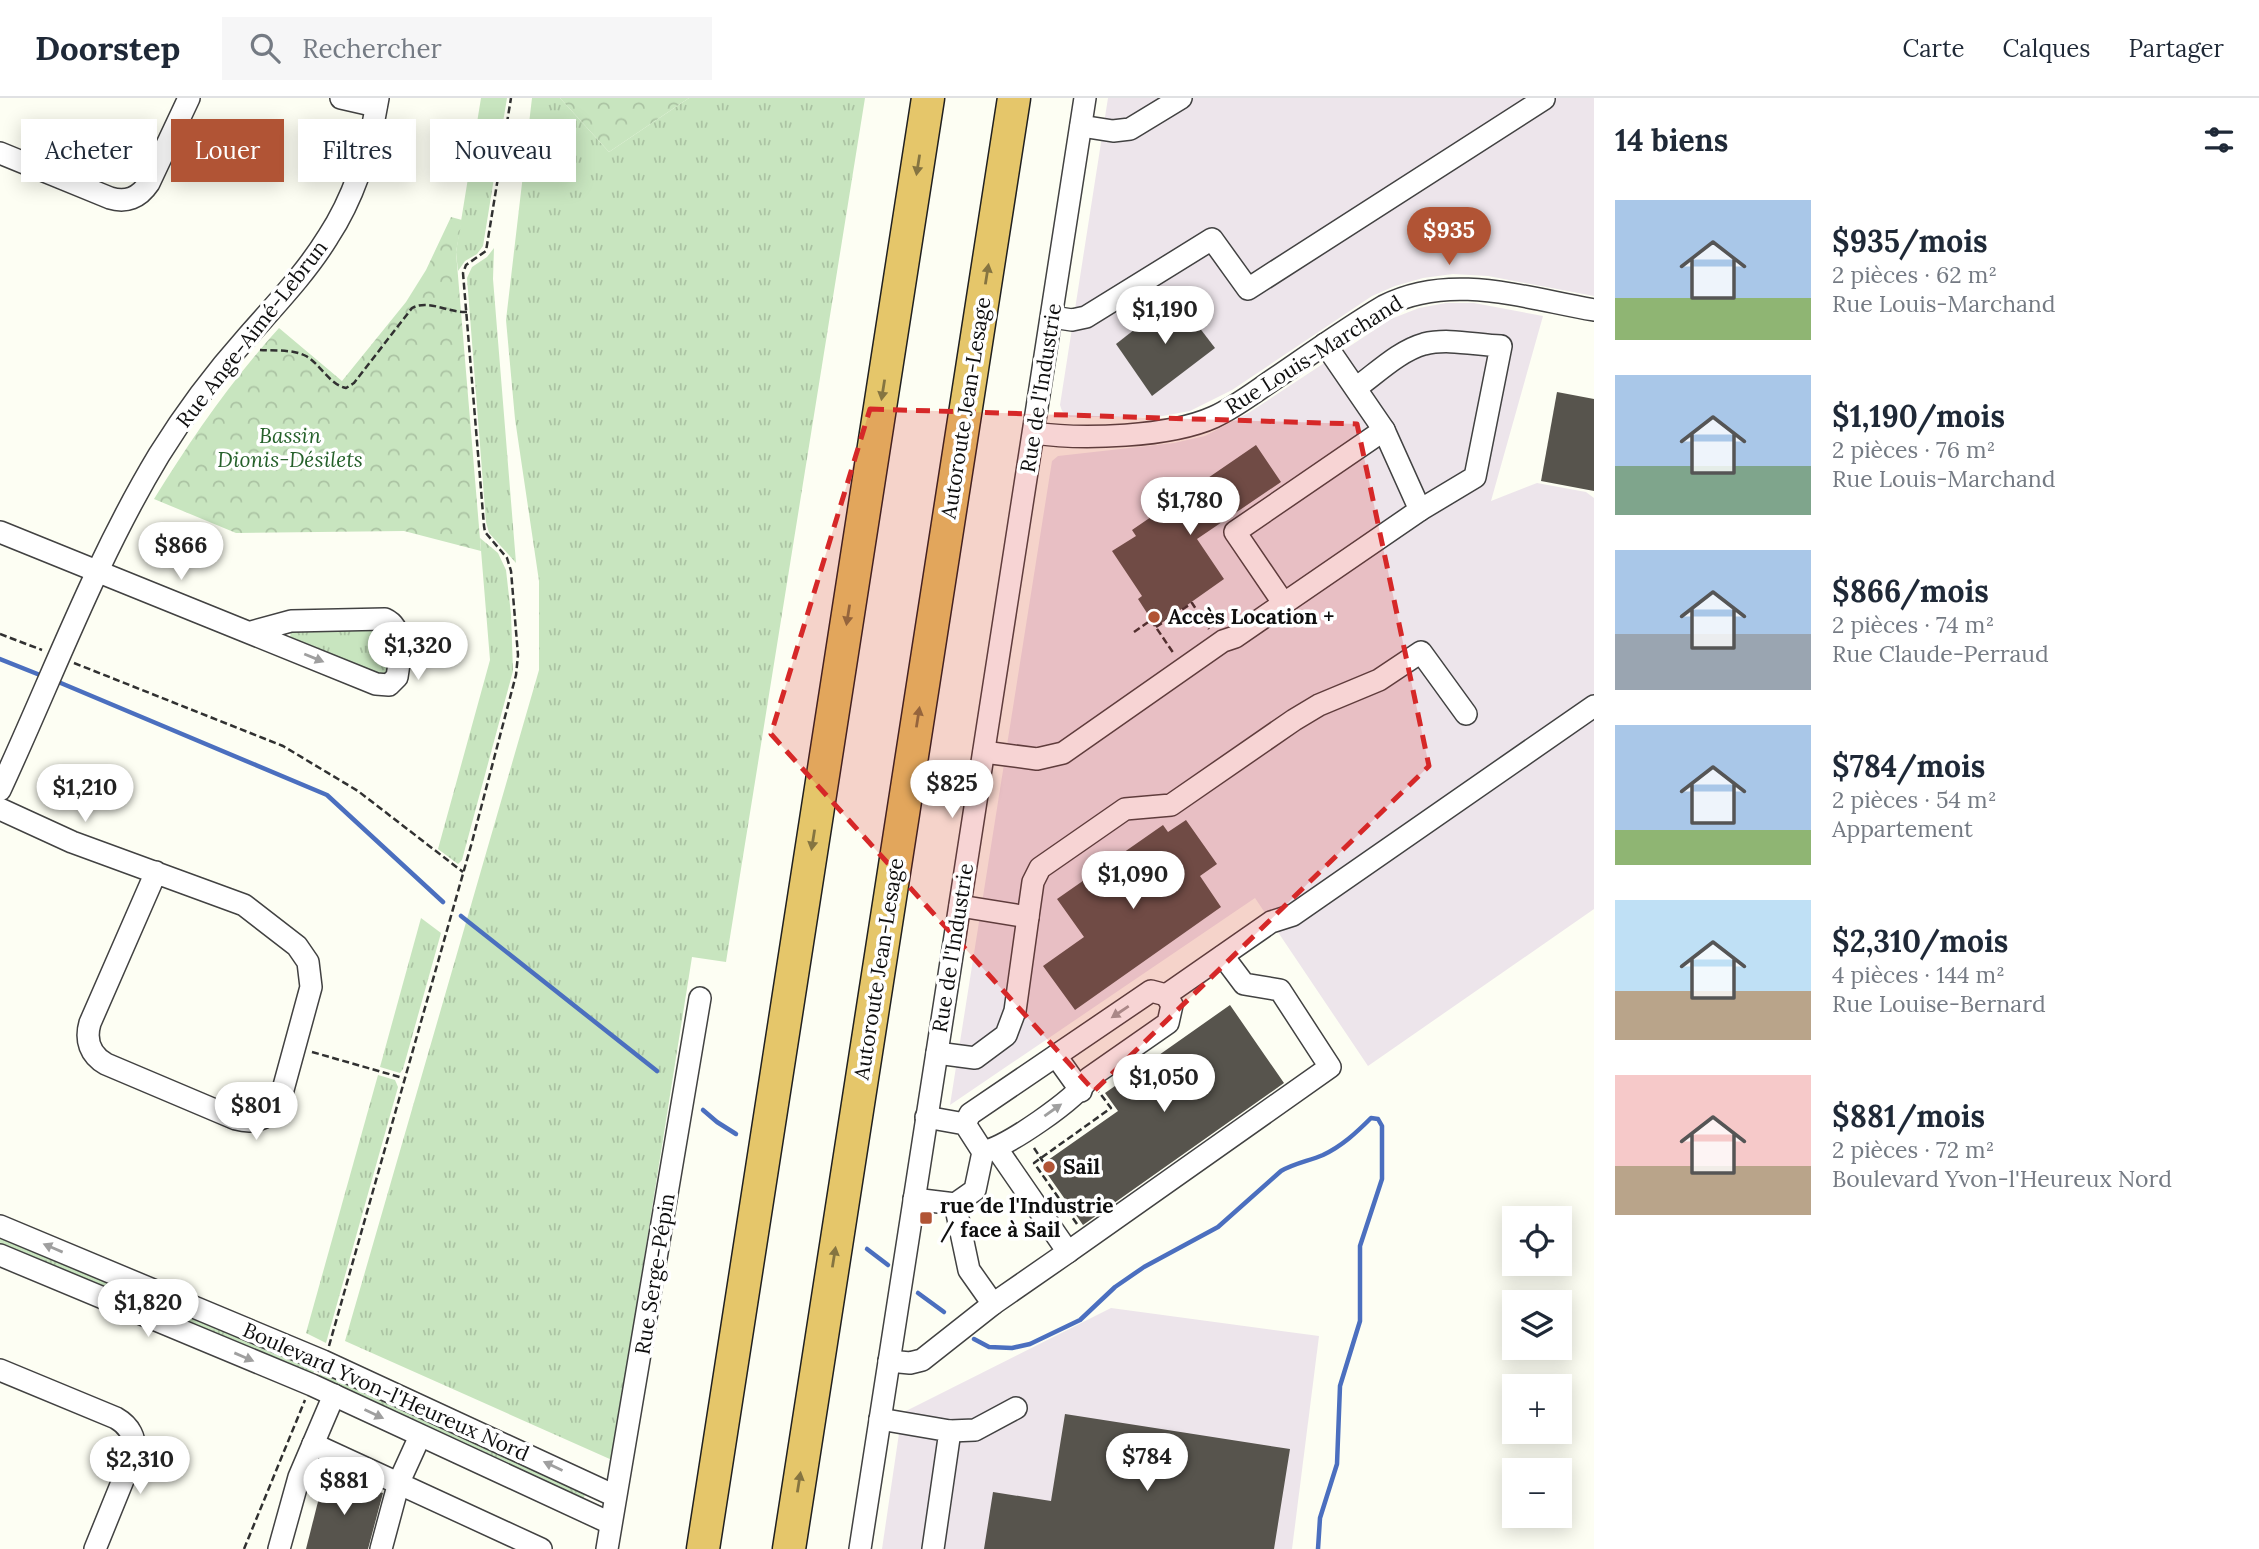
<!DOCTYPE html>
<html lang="fr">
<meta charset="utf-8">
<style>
:root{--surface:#fff;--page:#f6f6f7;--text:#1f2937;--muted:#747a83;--line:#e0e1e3;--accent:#b15435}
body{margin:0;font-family:Lora,serif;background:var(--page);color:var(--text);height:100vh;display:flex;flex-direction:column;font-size:26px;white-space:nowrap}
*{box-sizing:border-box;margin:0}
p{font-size:23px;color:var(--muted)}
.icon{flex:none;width:38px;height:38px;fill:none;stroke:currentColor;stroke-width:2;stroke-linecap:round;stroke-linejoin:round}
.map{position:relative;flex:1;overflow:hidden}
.sheet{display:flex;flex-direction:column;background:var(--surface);width:665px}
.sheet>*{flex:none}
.top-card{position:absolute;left:21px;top:21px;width:665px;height:63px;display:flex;gap:14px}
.buttons{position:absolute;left:1502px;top:1108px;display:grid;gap:14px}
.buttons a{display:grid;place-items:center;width:70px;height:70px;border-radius:0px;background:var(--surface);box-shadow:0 4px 18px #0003;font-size:35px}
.price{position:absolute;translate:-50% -60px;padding:0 16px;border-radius:24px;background:#fff;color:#222;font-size:23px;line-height:46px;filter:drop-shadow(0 2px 4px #0008)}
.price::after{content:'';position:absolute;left:50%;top:42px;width:21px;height:16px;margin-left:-10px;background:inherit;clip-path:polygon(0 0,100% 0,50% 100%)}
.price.current{background:var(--accent);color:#fff}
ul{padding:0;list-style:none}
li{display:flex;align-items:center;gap:21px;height:175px;padding:0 21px}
li span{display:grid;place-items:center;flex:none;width:196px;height:140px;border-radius:0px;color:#555}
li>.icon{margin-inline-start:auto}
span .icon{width:84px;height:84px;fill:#fffc;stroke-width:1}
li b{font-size:30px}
h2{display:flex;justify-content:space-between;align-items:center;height:84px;padding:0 21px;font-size:30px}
.chip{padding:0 24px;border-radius:0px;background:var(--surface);box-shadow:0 4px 18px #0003;font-size:24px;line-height:63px}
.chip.current{background:var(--accent);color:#fff}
header{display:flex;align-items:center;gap:42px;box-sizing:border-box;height:98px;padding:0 35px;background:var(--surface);border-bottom:2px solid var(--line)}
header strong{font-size:33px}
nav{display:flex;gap:38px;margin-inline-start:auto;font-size:24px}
.search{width:490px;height:63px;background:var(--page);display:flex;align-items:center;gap:18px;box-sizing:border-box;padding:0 24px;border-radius:0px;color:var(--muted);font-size:26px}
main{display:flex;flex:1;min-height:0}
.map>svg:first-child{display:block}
.industrial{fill:#ede5eb}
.grass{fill:url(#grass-tufts)}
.park{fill:url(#park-crowns)}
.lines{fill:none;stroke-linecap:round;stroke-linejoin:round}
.stream{stroke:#4b6fbf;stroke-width:4.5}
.building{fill:#57544d}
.minor-casing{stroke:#424242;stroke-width:24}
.highway-casing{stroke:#202020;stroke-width:35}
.path{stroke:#313131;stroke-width:2.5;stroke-dasharray:7 3.5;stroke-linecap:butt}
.minor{stroke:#fff;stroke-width:21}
.highway{stroke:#e5c66a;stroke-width:32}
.oneway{fill:#857441}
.oneway2{fill:#9f9f9f}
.marked{fill:#d62828;fill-opacity:0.2;stroke:#d62828;stroke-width:5;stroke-dasharray:14 9;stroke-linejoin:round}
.poi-dot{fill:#b15435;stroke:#fff;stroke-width:2.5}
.labels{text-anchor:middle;stroke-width:7;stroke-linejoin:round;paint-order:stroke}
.street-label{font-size:21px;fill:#0f0f0f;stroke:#fff}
.park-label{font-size:21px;font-style:italic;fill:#26612b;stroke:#fff}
.poi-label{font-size:21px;font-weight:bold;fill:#0f0f0f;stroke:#fff;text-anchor:start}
</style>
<header>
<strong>Doorstep</strong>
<div class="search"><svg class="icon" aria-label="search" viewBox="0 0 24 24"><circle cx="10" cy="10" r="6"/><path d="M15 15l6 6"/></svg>Rechercher</div>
<nav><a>Carte</a><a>Calques</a><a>Partager</a></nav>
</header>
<main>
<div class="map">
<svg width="1594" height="1451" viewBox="0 0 1594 1451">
<defs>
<pattern id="grass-tufts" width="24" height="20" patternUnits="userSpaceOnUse" patternTransform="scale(1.75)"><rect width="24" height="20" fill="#c8e5bf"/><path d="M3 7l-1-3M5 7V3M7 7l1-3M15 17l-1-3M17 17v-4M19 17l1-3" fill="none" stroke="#abc3a3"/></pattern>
<pattern id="park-crowns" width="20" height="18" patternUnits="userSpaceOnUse" patternTransform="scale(1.75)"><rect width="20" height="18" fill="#c8e5bf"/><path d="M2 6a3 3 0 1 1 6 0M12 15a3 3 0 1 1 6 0" fill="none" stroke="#abc3a3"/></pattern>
</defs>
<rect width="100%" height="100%" fill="#fdfef3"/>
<g class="industrial">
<polygon points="1108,0 1594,0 1594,198 1488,178 1453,176 1423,180 1395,188 1372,198 1232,292 1190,313 1157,319 1070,319 1062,313 1060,307"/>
<polygon points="1446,205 1474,205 1543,218 1491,403 1537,385 1586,394 1594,400 1594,811 1368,968 1255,800 950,1007 1052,363 1058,358 1174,345 1205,338 1250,314 1391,221 1419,210"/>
<polygon points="1111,1210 1319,1238 1292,1451 882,1451 902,1315"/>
</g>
<g class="grass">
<polygon points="481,0 507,0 483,148 477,156 465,163 458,173 456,154"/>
<polygon points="532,0 560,0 609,54 689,0 865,0 726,864 692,859 612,1362 345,1243 539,572 539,483 515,321 506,222"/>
<polygon points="494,150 493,181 516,465 489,435 486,424 467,180 472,169 487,159"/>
<polygon points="480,440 498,455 506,472 511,516 513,573 462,762 458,766 438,751 490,562"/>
<path d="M382,530C391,542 390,557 389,572L381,578L290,541L291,532Z"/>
<polygon points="421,820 441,835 403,971 400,975 380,969"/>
<polygon points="378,977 395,982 398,989 326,1245 306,1235"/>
<polygon points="0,1138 315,1271 312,1278 0,1147"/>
<polygon points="321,1273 586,1394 583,1402 318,1281"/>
</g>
<g class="park">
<polygon points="560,0 689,0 609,54"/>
<path d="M451,119L462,122L456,154L481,453L404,433L236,435L154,401C191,341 231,283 279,230L342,283L406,204L426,172Z"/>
</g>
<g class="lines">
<g class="stream">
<polyline points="0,561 45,579"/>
<polyline points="56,583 327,697 443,804"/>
<polyline points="461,818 657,973"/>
<polyline points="703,1012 717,1024 736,1036"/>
<polyline points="867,1151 888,1167"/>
<polyline points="918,1195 944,1214"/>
<path d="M974,1241L989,1249L1012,1250L1030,1246L1080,1222L1115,1189L1144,1169L1218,1129L1281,1073C1295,1065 1309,1063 1323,1057C1342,1048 1356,1035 1371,1020L1378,1021L1382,1028V1081L1360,1148V1223L1340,1288L1337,1366L1320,1420L1318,1451"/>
</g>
</g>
<g class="building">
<polygon points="1176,199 1215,250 1152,298 1116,246"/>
<polygon points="1557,294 1594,301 1594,393 1541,383"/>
<polygon points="1256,347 1281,384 1197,441 1224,481 1156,529 1138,501 1142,498 1112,453 1136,438 1132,432"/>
<polygon points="1186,722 1217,766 1200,778 1221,809 1075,912 1043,868 1084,839 1057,801 1163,727 1168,734"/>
<polygon points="1230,907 1284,985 1083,1127 1041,1067 1118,1013 1105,995"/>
<polygon points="1065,1316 1290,1351 1274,1451 984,1451 993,1394 1051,1403"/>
<polygon points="324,1380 383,1395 368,1451 306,1451"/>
</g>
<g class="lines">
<g class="minor-casing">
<g id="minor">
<polyline points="341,0 376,8"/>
<polyline points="1081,28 1113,33 1130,31 1181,0"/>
<path d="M0,55L110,100C126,105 139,100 149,85L189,0"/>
<polyline points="1052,219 1072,222 1086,219 1212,141 1248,191 1544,1"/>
<path d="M1356,290C1377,275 1399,253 1424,246C1448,240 1476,247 1501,248L1475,379L1420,412"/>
<path d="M1034,335C1082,342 1170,339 1214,319C1236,309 1256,293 1277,279C1312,255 1347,230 1384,208C1451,174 1524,200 1594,212"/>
<path d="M0,434L376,586L389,587L397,579C400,561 405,530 385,521L291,523L251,534"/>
<polyline points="1284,506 1235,434 1384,332"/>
<polyline points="984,654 1037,661 1063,655 1223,543 1235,539 1420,412 1384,332 1325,246"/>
<path d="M0,692C52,580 95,463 159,357C185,315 215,275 248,238C276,206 306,175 328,139C355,98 370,48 378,0"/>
<path d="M0,711L72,744L244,807L297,848L308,864L311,889L281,999C273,1019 257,1027 236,1021L106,966C90,957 85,942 90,925L156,774"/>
<polyline points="1028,819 1033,784 1040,770 1125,711 1171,707 1294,622 1319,607 1379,582 1421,554 1466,616"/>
<polyline points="1166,897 1271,824 1293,817 1594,608"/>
<polyline points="937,955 975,960 1006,937 1015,913 1028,819 960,808"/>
<polyline points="1056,958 1081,993"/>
<path d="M965,1026L970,1016L1151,893L1166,897L1172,907L1168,925L1089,980C1075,1002 1008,1048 983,1054"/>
<polyline points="914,1101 955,1106 975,1092 983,1054 965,1026 926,1019"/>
<polyline points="0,1128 323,1263 615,1398"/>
<polyline points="1068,1154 1330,969 1280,892 1244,886 1223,858"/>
<polyline points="0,1157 312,1287 610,1425"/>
<polyline points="993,1206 1068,1154 997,1051"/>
<polyline points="889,1263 910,1265 922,1262 993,1206 969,1172 955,1106"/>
<path d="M0,1272L116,1320C130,1328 136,1340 134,1355L95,1451"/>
<polyline points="880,1321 950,1333 933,1451"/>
<polyline points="950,1333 975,1332 1016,1310"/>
<polyline points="313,1346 541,1451"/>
<polyline points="279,1451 299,1379 334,1297"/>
<polyline points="381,1451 399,1384 420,1338"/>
<polyline points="607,1451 700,900"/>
<polyline points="860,1451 1085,0"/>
</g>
</g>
<g class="highway-casing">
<g id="highway">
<polyline points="703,1451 928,0"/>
<polyline points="789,1451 1014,0"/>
</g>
</g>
<g class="path">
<path d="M260,252C275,253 292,251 306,258C320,266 330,287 346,290L354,285L412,210C429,201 448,215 467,214"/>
<polyline points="1156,529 1192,505 1209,531"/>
<polyline points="1134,534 1151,522 1174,556"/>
<polyline points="0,536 42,552"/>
<polyline points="74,565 283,648 358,693 463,774"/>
<polyline points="312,954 403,980"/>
<polyline points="1034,1050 1044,1065"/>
<polyline points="1077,1126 1034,1065 1111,1010 1099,994"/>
<polyline points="329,1248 472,744 516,577 518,557 511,473 507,460 485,434 484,428 463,175 466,167 486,153 511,0"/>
<polyline points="244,1451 305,1302"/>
</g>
<use href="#minor" class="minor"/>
<use href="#highway" class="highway"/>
</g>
<defs><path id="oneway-solid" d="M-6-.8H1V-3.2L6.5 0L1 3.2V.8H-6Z" transform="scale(1.75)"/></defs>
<g class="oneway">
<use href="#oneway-solid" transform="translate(918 67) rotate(99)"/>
<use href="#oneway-solid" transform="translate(987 176) rotate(-81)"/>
<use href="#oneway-solid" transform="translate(883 292) rotate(99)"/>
<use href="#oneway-solid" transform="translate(848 517) rotate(99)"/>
<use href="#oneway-solid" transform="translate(918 619) rotate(-81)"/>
<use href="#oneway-solid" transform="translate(813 742) rotate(99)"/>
<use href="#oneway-solid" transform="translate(834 1159) rotate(-81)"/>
<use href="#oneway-solid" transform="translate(799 1384) rotate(-81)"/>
</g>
<g class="oneway2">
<use href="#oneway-solid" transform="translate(314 560) rotate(22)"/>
<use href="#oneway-solid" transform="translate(1120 914) rotate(146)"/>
<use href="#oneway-solid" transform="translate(1053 1012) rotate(-35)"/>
<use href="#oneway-solid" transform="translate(53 1150) rotate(-157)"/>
<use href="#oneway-solid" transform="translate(244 1259) rotate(23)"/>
<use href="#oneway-solid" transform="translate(374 1316) rotate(25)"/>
<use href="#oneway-solid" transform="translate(553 1368) rotate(-155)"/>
</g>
<path class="marked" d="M870,311L1357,326L1429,668L1094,993L771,636Z"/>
<g class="poi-dot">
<circle cx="1154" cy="519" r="7"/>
<circle cx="1049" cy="1069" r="7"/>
<rect x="919" y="1113" width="14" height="14" rx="3.5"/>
</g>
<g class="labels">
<g class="street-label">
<text transform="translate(252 236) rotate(-52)" y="7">Rue Ange-Aimé-Lebrun</text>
<text transform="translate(1314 257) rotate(-32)" y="7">Rue Louis-Marchand</text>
<text transform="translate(1041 290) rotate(-81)" y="7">Rue de l'Industrie</text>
<text transform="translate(966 310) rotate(-81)" y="7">Autoroute Jean-Lesage</text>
<text transform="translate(953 850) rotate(-81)" y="7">Rue de l'Industrie</text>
<text transform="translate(879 871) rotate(-81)" y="7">Autoroute Jean-Lesage</text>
<text transform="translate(655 1176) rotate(-81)" y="7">Rue Serge-Pépin</text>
<text transform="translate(386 1294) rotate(24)" y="7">Boulevard Yvon-l'Heureux Nord</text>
</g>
<g class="park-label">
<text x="290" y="345">Bassin<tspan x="290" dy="24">Dionis-Désilets</tspan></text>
</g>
<g class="poi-label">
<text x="1168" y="526">Accès Location +</text>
<text x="1063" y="1076">Sail</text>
<text x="940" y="1115">rue de l'Industrie<tspan x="940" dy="24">/ face à Sail</tspan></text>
</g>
</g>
</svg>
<div class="buttons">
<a><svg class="icon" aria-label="locate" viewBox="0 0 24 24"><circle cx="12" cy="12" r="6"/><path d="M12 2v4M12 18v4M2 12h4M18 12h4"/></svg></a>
<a><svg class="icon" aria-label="layers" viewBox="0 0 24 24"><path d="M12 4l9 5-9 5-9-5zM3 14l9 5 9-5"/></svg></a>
<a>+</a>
<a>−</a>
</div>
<b class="price current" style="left:1449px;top:169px">$935</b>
<b class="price" style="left:1165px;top:248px">$1,190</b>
<b class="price" style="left:1190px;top:439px">$1,780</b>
<b class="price" style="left:181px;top:484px">$866</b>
<b class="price" style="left:418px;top:584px">$1,320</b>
<b class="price" style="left:952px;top:722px">$825</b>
<b class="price" style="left:85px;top:726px">$1,210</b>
<b class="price" style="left:1133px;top:813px">$1,090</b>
<b class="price" style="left:1164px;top:1016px">$1,050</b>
<b class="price" style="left:256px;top:1044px">$801</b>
<b class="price" style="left:148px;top:1241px">$1,820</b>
<b class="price" style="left:1147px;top:1395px">$784</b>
<b class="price" style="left:140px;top:1398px">$2,310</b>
<b class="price" style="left:344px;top:1419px">$881</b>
<div class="top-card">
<a class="chip">Acheter</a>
<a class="chip current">Louer</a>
<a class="chip">Filtres</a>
<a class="chip">Nouveau</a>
</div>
</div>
<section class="sheet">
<h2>14 biens<svg class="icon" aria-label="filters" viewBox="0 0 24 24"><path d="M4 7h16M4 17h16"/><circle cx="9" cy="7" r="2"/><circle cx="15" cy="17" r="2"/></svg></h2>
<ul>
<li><span style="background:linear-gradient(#a9c7e8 70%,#8fb573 0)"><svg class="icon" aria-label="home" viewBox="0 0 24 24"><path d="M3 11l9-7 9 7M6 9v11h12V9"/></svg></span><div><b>$935/mois</b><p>2 pièces · 62 m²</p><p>Rue Louis-Marchand</p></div></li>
<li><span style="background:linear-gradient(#a9c7e8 65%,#7fa58c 0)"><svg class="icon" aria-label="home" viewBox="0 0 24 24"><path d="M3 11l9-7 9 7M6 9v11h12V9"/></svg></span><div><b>$1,190/mois</b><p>2 pièces · 76 m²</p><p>Rue Louis-Marchand</p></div></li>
<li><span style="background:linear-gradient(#a9c7e8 60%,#9aa5b1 0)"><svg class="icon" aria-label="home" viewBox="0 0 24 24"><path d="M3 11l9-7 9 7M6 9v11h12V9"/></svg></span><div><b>$866/mois</b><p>2 pièces · 74 m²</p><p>Rue Claude-Perraud</p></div></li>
<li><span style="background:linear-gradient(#a9c7e8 75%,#8fb573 0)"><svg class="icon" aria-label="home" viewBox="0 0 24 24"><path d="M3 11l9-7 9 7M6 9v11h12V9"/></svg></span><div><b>$784/mois</b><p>2 pièces · 54 m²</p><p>Appartement</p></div></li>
<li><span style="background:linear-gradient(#bfe0f5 65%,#b9a48a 0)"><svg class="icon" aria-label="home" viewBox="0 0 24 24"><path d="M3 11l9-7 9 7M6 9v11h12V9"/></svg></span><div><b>$2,310/mois</b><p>4 pièces · 144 m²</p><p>Rue Louise-Bernard</p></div></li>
<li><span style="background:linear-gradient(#f6c9c9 65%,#b9a48a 0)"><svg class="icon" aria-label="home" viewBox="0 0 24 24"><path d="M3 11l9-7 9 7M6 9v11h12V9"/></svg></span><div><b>$881/mois</b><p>2 pièces · 72 m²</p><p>Boulevard Yvon-l'Heureux Nord</p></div></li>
</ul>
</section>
</main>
